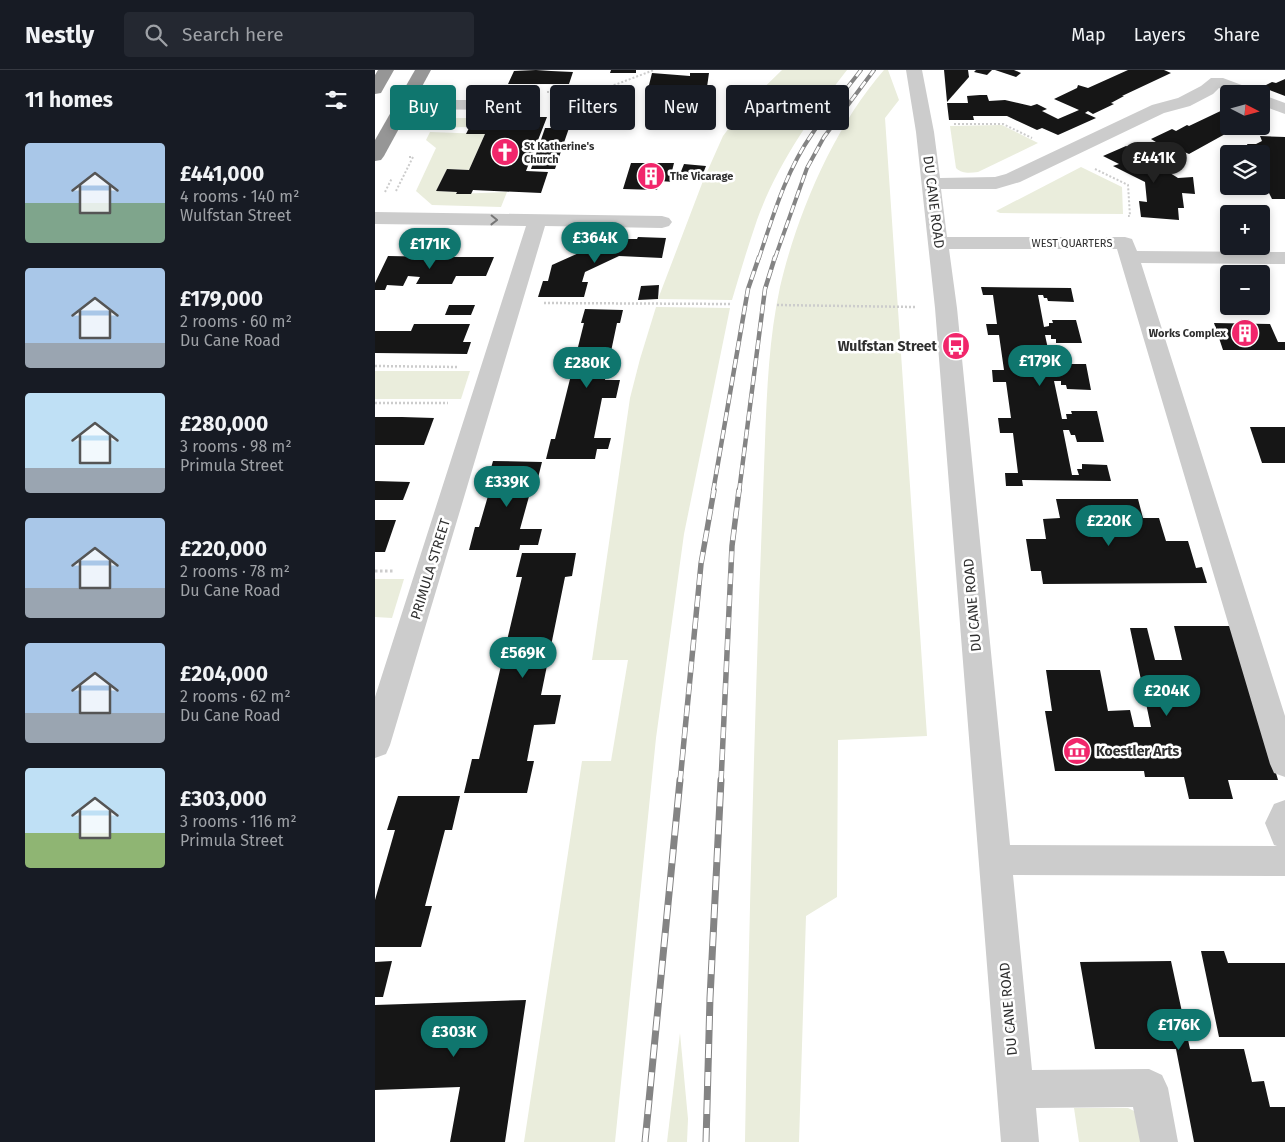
<!DOCTYPE html>
<meta charset="utf-8">
<style>
:root{--surface:#171b24;--page:#242831;--text:#f1f3f6;--muted:#9ea1a6;--line:#363941;--accent:#0f766e}
body{margin:0;font-family:"Fira Sans",sans-serif;background:var(--page);color:var(--text);height:100vh;display:flex;flex-direction:column;font-size:19px;white-space:nowrap}
*{box-sizing:border-box;margin:0}
p{font-size:16px;color:var(--muted)}
.icon{flex:none;width:28px;height:28px;fill:none;stroke:currentColor;stroke-width:2;stroke-linecap:round;stroke-linejoin:round}
.map{position:relative;flex:1;overflow:hidden}
.side{display:flex;flex-direction:column;background:var(--surface);width:375px}
.side>*{flex:none}
.hud{position:absolute;left:15px;top:15px;width:475px;height:45px;display:flex;gap:10px}
.needle{width:32px;rotate:96deg}
.controls{position:absolute;left:845px;top:15px;display:grid;gap:10px}
.controls a{display:grid;place-items:center;width:50px;height:50px;border-radius:5px;background:var(--surface);box-shadow:0 2px 8px #0003;font-size:25px}
.price{position:absolute;translate:-50% -42px;padding:0 11px;border-radius:18px;background:var(--accent);color:#fff;font-size:16px;line-height:32px;filter:drop-shadow(0 1px 2px #0008)}
.price::after{content:'';position:absolute;left:50%;top:30px;width:15px;height:11px;margin-left:-8px;background:inherit;clip-path:polygon(0 0,100% 0,50% 100%)}
.price.on{background:#222;color:#fff}
ul{padding:0;list-style:none}
li{display:flex;align-items:center;gap:15px;height:125px;padding:0 25px}
li span{display:grid;place-items:center;flex:none;width:140px;height:100px;border-radius:5px;color:#555}
li>.icon{margin-inline-start:auto}
span .icon{width:60px;height:60px;fill:#fffc;stroke-width:1}
li b{font-size:21px}
h2{display:flex;justify-content:space-between;align-items:center;height:60px;padding:0 25px;font-size:21px}
.chip{padding:0 18px;border-radius:5px;background:var(--surface);box-shadow:0 2px 8px #0003;font-size:18px;line-height:45px}
.chip.on{background:var(--accent);color:#fff}
header{display:flex;align-items:center;gap:30px;box-sizing:border-box;height:70px;padding:0 25px;background:var(--surface);border-bottom:1px solid var(--line)}
header strong{font-size:24px}
nav{display:flex;gap:28px;margin-inline-start:auto;font-size:18px}
.search{width:350px;height:45px;background:var(--page);display:flex;align-items:center;gap:12px;box-sizing:border-box;padding:0 18px;border-radius:5px;color:var(--muted);font-size:19px}
main{display:flex;flex:1;min-height:0}
.map>svg:first-child{display:block}
.green{fill:#eaeddc}
.building{fill:#161616}
.lines{fill:none;stroke-linecap:round;stroke-linejoin:round}
.path-far2{stroke:#ccc;stroke-width:2;stroke-dasharray:2 2;stroke-linecap:butt}
.path-far1{stroke:#ccc;stroke-width:2.5;stroke-dasharray:2 2;stroke-linecap:butt}
.path{stroke:#ccc;stroke-width:3;stroke-dasharray:2.5 2.5;stroke-linecap:butt}
.minor{fill:#ccc;fill-rule:evenodd}
.highway{fill:#969696;fill-rule:evenodd}
.rail-far3-casing{stroke:#848484;stroke-width:4}
.rail-far2-casing{stroke:#848484;stroke-width:4.5}
.rail-far1-casing{stroke:#848484;stroke-width:5.5}
.rail-casing{stroke:#848484;stroke-width:7}
.rail-far3{stroke:#fff;stroke-width:2.5;stroke-dasharray:8;stroke-linecap:butt}
.rail-far2{stroke:#fff;stroke-width:3;stroke-dasharray:9;stroke-linecap:butt}
.rail-far1{stroke:#fff;stroke-width:4;stroke-dasharray:11;stroke-linecap:butt}
.rail{stroke:#fff;stroke-width:5;stroke-dasharray:14;stroke-linecap:butt}
.oneway{stroke:#767676}
.labels{text-anchor:middle;stroke-width:5;stroke-linejoin:round;paint-order:stroke}
.far-poi-label{font-size:11px;font-weight:bold;fill:#2f2f2f;stroke:#fff;text-anchor:start}
.far-street-label{font-size:11px;fill:#2f2f2f;stroke:#fff}
.street-label{font-size:14px;fill:#2f2f2f;stroke:#fff}
.poi-label{font-size:14px;font-weight:bold;fill:#2f2f2f;stroke:#fff;text-anchor:end}
</style>
<header>
<strong>Nestly</strong>
<div class="search"><svg class="icon" aria-label="search" viewBox="0 0 24 24"><circle cx="10" cy="10" r="6"/><path d="M15 15l6 6"/></svg>Search here</div>
<nav><a>Map</a><a>Layers</a><a>Share</a></nav>
</header>
<main>
<section class="side">
<h2>11 homes<svg class="icon" aria-label="filters" viewBox="0 0 24 24"><path d="M4 7h16M4 17h16"/><circle cx="9" cy="7" r="2"/><circle cx="15" cy="17" r="2"/></svg></h2>
<ul>
<li><span style="background:linear-gradient(#a9c7e8 60%,#7fa58c 0)"><svg class="icon" aria-label="home" viewBox="0 0 24 24"><path d="M3 11l9-7 9 7M6 9v11h12V9"/></svg></span><div><b>£441,000</b><p>4 rooms · 140 m²</p><p>Wulfstan Street</p></div></li>
<li><span style="background:linear-gradient(#a9c7e8 75%,#9aa5b1 0)"><svg class="icon" aria-label="home" viewBox="0 0 24 24"><path d="M3 11l9-7 9 7M6 9v11h12V9"/></svg></span><div><b>£179,000</b><p>2 rooms · 60 m²</p><p>Du Cane Road</p></div></li>
<li><span style="background:linear-gradient(#bfe0f5 75%,#9aa5b1 0)"><svg class="icon" aria-label="home" viewBox="0 0 24 24"><path d="M3 11l9-7 9 7M6 9v11h12V9"/></svg></span><div><b>£280,000</b><p>3 rooms · 98 m²</p><p>Primula Street</p></div></li>
<li><span style="background:linear-gradient(#a9c7e8 70%,#9aa5b1 0)"><svg class="icon" aria-label="home" viewBox="0 0 24 24"><path d="M3 11l9-7 9 7M6 9v11h12V9"/></svg></span><div><b>£220,000</b><p>2 rooms · 78 m²</p><p>Du Cane Road</p></div></li>
<li><span style="background:linear-gradient(#a9c7e8 70%,#9aa5b1 0)"><svg class="icon" aria-label="home" viewBox="0 0 24 24"><path d="M3 11l9-7 9 7M6 9v11h12V9"/></svg></span><div><b>£204,000</b><p>2 rooms · 62 m²</p><p>Du Cane Road</p></div></li>
<li><span style="background:linear-gradient(#bfe0f5 65%,#8fb573 0)"><svg class="icon" aria-label="home" viewBox="0 0 24 24"><path d="M3 11l9-7 9 7M6 9v11h12V9"/></svg></span><div><b>£303,000</b><p>3 rooms · 116 m²</p><p>Primula Street</p></div></li>
</ul>
</section>
<div class="map">
<svg width="910" height="1072" viewBox="0 0 910 1072">
<rect width="100%" height="100%" fill="#fff"/>
<g class="green">
<path d="M407,0H472C436,46 402,95 382,150C373,176 365,203 357,230L283,229L328,111L348,66L373,33Z"/>
<path d="M509,0H513L524,30L510,48L552,666L463,670L462,827L431,846L424,1072H370C373,892 378,711 384,531C386,478 388,424 390,371C392,319 394,268 405,217C422,144 459,57 509,0Z"/>
<polygon points="67,38 79,40 78,48 96,48 92,57 57,58"/>
<path d="M627,55L663,73L603,102C595,103 587,104 581,98L575,56Z"/>
<polygon points="55,62 110,64 94,100 72,99 61,121 82,122 81,124 132,122 126,137 57,135 41,121 61,78 51,70"/>
<polygon points="706,97 747,117 748,144 625,143 621,141"/>
<polygon points="281,237 355,238 309,464 281,668 240,1072 149,1072 207,691 236,691 253,590 217,590 255,328 265,289"/>
<polygon points="0,301 95,301 86,329 0,329"/>
<polygon points="0,509 29,509 17,548 0,547"/>
<polygon points="305,963 313,1049 312,1072 292,1072"/>
<polygon points="699,1038 753,1038 763,1043 773,1072 704,1072"/>
</g>
<g class="building">
<polygon points="161,0 176,1 198,2 194,14 133,14 139,1"/>
<polygon points="236,0 261,0 261,3 235,3"/>
<polygon points="569,0 593,0 594,7 572,32"/>
<polygon points="601,0 617,0 612,5 599,2"/>
<polygon points="620,0 639,0 646,3 641,7"/>
<polygon points="753,0 789,0 796,3 747,26 749,26 736,33 739,34 718,44 713,41 710,43 721,48 683,65 667,58 662,60 632,46 598,46 599,50 574,50 572,33 593,33 592,26 605,25 612,25 614,31 630,30 656,36 662,34 672,39 667,41 683,49 704,40 679,29 702,18 703,15 713,18"/>
<polygon points="277,3 315,6 315,3 334,3 332,17 325,17 324,24 305,24 306,17 273,19"/>
<polygon points="910,9 910,26 887,17 897,12 901,13"/>
<polygon points="854,37 854,56 877,56 859,65 852,63 814,84 807,81 805,82 794,80 776,69 797,59 801,61 812,55 814,56"/>
<polygon points="132,41 161,41 158,47 172,47 151,101 173,102 166,123 98,120 96,124 81,124 82,122 61,121 72,99 94,100 110,64 91,64 95,56 114,56 118,47 130,47"/>
<polygon points="170,58 194,58 180,99 156,99"/>
<polygon points="885,66 910,67 910,129 897,129 886,107 886,84 876,84 872,74 881,74 887,71"/>
<polygon points="751,76 771,85 765,88 772,91 779,88 790,93 784,96 803,108 818,107 820,124 807,123 809,138 803,138 804,150 766,147 764,131 772,132 770,112 738,96 744,94 728,86"/>
<polygon points="256,93 299,93 297,101 301,101 299,112 284,111 282,120 248,119"/>
<polygon points="309,94 331,96 327,106 305,104"/>
<polygon points="263,167 291,168 287,188 244,186 210,202 207,212 213,212 209,227 163,227 168,211 173,211 177,195 235,169 262,169"/>
<polygon points="13,186 68,187 119,187 111,206 81,206 77,214 41,214 45,207 33,206 28,216 12,215 10,220 0,220 0,213"/>
<polygon points="284,215 283,229 263,230 266,216"/>
<polygon points="606,217 696,218 699,232 673,231 672,228 669,228 668,225 663,225 669,257 674,256 674,253 678,253 677,250 701,250 707,273 681,273 681,269 676,269 676,265 670,265 678,302 686,302 685,298 689,298 688,294 711,294 716,320 692,319 691,315 686,315 686,311 679,311 687,349 692,349 691,344 697,344 696,341 722,341 729,372 702,372 700,365 696,365 694,360 688,360 697,405 704,405 702,399 707,399 707,394 732,395 736,411 647,410 648,416 631,416 630,403 643,403 638,363 625,363 623,348 636,348 631,312 618,312 617,300 629,300 624,265 613,265 611,254 622,254 618,225 608,225"/>
<polygon points="74,235 100,235 96,245 70,245"/>
<polygon points="210,239 248,240 245,253 242,253 230,310 245,310 241,328 227,328 219,368 236,368 233,379 222,379 220,389 171,389 176,369 180,369 209,253 206,253"/>
<polygon points="839,253 895,254 903,272 910,272 910,280 848,280"/>
<polygon points="39,254 95,254 88,272 96,272 92,284 0,283 0,261 36,261"/>
<polygon points="0,347 27,347 59,348 49,375 0,375"/>
<polygon points="875,357 910,357 910,393 887,393"/>
<polygon points="118,391 167,392 162,412 158,412 145,459 167,459 163,475 145,475 144,480 94,480 100,457 104,457 117,412 112,412"/>
<polygon points="0,411 1,411 35,412 28,430 0,430"/>
<polygon points="681,429 763,429 768,448 784,448 791,471 813,471 821,498 827,497 832,513 668,514 666,501 656,501 651,469 671,469 668,449 685,448"/>
<polygon points="0,450 21,450 10,482 0,482"/>
<polygon points="147,483 201,483 197,506 190,507 166,625 186,625 180,654 159,655 152,691 159,691 152,723 89,723 97,689 104,689 147,507 141,507"/>
<polygon points="799,556 858,556 903,710 853,710 858,729 814,729 809,707 770,707 769,701 680,701 670,641 677,641 671,600 725,600 733,641 755,640 759,657 776,657 755,558 772,558 780,590 807,590"/>
<polygon points="23,726 85,726 77,760 70,760 50,836 57,836 46,877 0,877 0,830 20,760 12,760"/>
<polygon points="826,881 849,881 853,893 910,893 910,967 844,967"/>
<polygon points="17,891 8,927 0,927 0,892"/>
<polygon points="796,891 815,979 869,979 877,1012 889,1011 895,1037 910,1037 910,1072 819,1072 801,979 720,979 705,892"/>
<polygon points="151,930 130,1072 75,1072 85,1017 0,1020 0,935"/>
</g>
<g class="lines">
<g class="path-far2">
<polyline points="172,22 221,22 279,0"/>
<polyline points="579,54 628,54 657,68"/>
<polyline points="720,99 753,115 755,146 753,146"/>
<polyline points="21,121 38,87 32,87"/>
<polyline points="10,122 17,108"/>
</g>
<g class="path-far1">
<polyline points="169,233 356,234"/>
<polyline points="402,235 540,237"/>
<polyline points="0,296 84,297"/>
<polyline points="0,333 73,333"/>
</g>
<polyline class="path" points="0,501 18,501"/>
<g class="minor">
<polygon points="531,0 547,0 559,62 565,108 620,107 631,104 777,35 803,28 826,16 836,8 848,8 880,20 882,24 859,24 844,18 838,24 815,36 789,43 645,112 621,119 566,119 572,167 750,167 757,169 762,181 910,182 910,194 766,193 910,646 910,707 899,703 895,694 742,179 574,179 582,238 635,775 902,776 899,775 890,753 899,734 910,730 910,806 638,805 657,1000 774,999 787,1005 793,1018 803,1072 765,1072 758,1037 661,1038 664,1072 626,1072 560,238 541,62"/>
<polygon points="886,24 910,33 910,44 886,35"/>
<polygon points="29,30 147,30 153,31 155,35 153,39 147,40 23,39 21,35 23,31"/>
<polygon points="0,142 287,146 294,148 297,152 294,156 287,158 170,156 15,675 11,684 0,688 0,627 151,156 0,154"/>
</g>
<g class="highway">
<polygon points="3,0 19,0 6,23 0,24 0,5"/>
<polygon points="40,0 56,0 9,86 6,90 0,91 0,70"/>
</g>
<g class="rail-far3-casing">
<g id="rail-far3">
<path d="M384,188C398,146 411,101 437,64C452,42 470,21 486,0"/>
<polyline points="400,188 432,98 449,67 499,0"/>
</g>
</g>
<g class="rail-far2-casing">
<g id="rail-far2">
<polyline points="338,422 373,219 384,187"/>
<polyline points="364,422 390,219 400,187"/>
</g>
</g>
<g class="rail-far1-casing">
<g id="rail-far1">
<polyline points="305,712 326,494 339,420"/>
<polyline points="346,712 357,476 364,420"/>
</g>
</g>
<g class="rail-casing">
<g id="rail">
<polyline points="270,1072 305,710"/>
<polyline points="331,1072 335,928 346,710"/>
</g>
</g>
<use href="#rail-far3" class="rail-far3"/>
<use href="#rail-far2" class="rail-far2"/>
<use href="#rail-far1" class="rail-far1"/>
<use href="#rail" class="rail"/>
</g>
<defs><path id="oneway-chevron" d="M-2-3.5L2.5 0L-2 3.5" fill="none" stroke-width="1.6" stroke-linecap="round" stroke-linejoin="round" transform="scale(1.25)"/></defs>
<use class="oneway" href="#oneway-chevron" transform="translate(119 150) rotate(1)"/>
<defs>
<g id="church-disc" transform="scale(1.4375)"><circle r="9.5" fill="#f1266b" stroke="#fff"/><path d="M-1.2-6h2.4v3.5h3.3v2.4h-3.3V6h-2.4V-.1h-3.3v-2.4h3.3Z" fill="#fff"/></g>
<g id="building-disc" transform="scale(1.4375)"><circle r="9.5" fill="#f1266b" stroke="#fff"/><path d="M-4-6H4V6H1V3H-1V6H-4ZM-2.5-4.3h1.7v1.8h-1.7ZM.8-4.3h1.7v1.8H.8ZM-2.5-1h1.7V.8h-1.7ZM.8-1h1.7V.8H.8Z" fill="#fff"/></g>
<g id="bus-disc" transform="scale(1.4375)"><circle r="9.5" fill="#f1266b" stroke="#fff"/><path d="M-5-6H5V4H4V6H2V4H-2V6H-4V4H-5ZM-3.5-4V0h7V-4ZM-3.5 1.2v1.5H-2V1.2ZM2 1.2v1.5H3.5V1.2Z" fill="#fff"/></g>
<g id="museum-disc" transform="scale(1.4375)"><circle r="9.5" fill="#f1266b" stroke="#fff"/><path d="M0-6L6-3V-2H-6V-3ZM-5-1h2V3h-2ZM-1-1h2V3h-2ZM3-1h2V3H3ZM-6 4H6V6H-6Z" fill="#fff"/></g>
</defs>
<g fill-rule="evenodd">
<use href="#church-disc" x="130" y="82"/>
<use href="#building-disc" x="276" y="106"/>
<use href="#building-disc" x="870" y="263"/>
<use href="#bus-disc" x="581" y="276"/>
<use href="#museum-disc" x="702" y="681"/>
</g>
<g class="labels">
<g class="far-poi-label">
<text x="149" y="80">St Katherine's<tspan x="149" dy="13">Church</tspan></text>
<text x="295" y="110">The Vicarage</text>
<text x="851" y="267" text-anchor="end">Works Complex</text>
</g>
<g class="far-street-label">
<text x="697" y="177">WEST QUARTERS</text>
</g>
<g class="street-label">
<text transform="translate(559 132) rotate(83)" y="5">DU CANE ROAD</text>
<text transform="translate(55 499) rotate(-73)" y="5">PRIMULA STREET</text>
<text transform="translate(597 535) rotate(-95)" y="5">DU CANE ROAD</text>
<text transform="translate(633 939) rotate(-95)" y="5">DU CANE ROAD</text>
</g>
<g class="poi-label">
<text x="562" y="281">Wulfstan Street</text>
<text x="721" y="686" text-anchor="start">Koestler Arts</text>
</g>
</g>
</svg>
<div class="controls">
<a><svg class="needle" viewBox="-14 -14 28 28"><path d="M0-13l5 13h-10z" fill="#e53935"/><path d="M0 13l5-13h-10z" fill="#9ea1a6"/></svg></a>
<a><svg class="icon" aria-label="layers" viewBox="0 0 24 24"><path d="M12 4l9 5-9 5-9-5zM3 14l9 5 9-5"/></svg></a>
<a>+</a>
<a>−</a>
</div>
<b class="price on" style="left:779px;top:114px">£441K</b>
<b class="price" style="left:220px;top:194px">£364K</b>
<b class="price" style="left:55px;top:200px">£171K</b>
<b class="price" style="left:665px;top:317px">£179K</b>
<b class="price" style="left:212px;top:319px">£280K</b>
<b class="price" style="left:132px;top:438px">£339K</b>
<b class="price" style="left:734px;top:477px">£220K</b>
<b class="price" style="left:148px;top:609px">£569K</b>
<b class="price" style="left:792px;top:647px">£204K</b>
<b class="price" style="left:804px;top:981px">£176K</b>
<b class="price" style="left:79px;top:988px">£303K</b>
<div class="hud">
<a class="chip on">Buy</a>
<a class="chip">Rent</a>
<a class="chip">Filters</a>
<a class="chip">New</a>
<a class="chip">Apartment</a>
</div>
</div>
</main>
